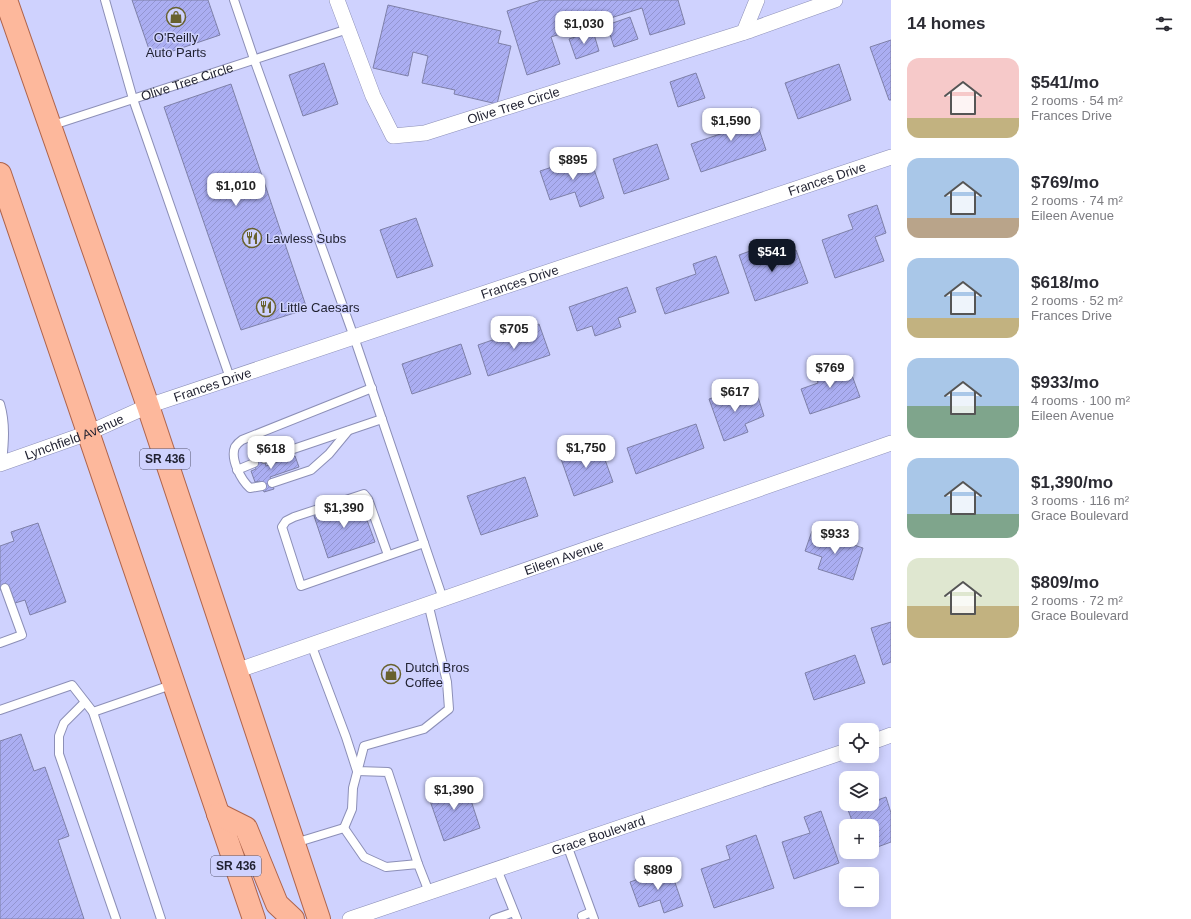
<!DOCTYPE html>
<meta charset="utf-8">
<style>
:root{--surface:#fff;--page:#f2f2f3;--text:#2b2b33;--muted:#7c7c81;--accent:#111827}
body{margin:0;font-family:Helvetica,sans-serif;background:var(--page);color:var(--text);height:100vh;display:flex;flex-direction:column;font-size:15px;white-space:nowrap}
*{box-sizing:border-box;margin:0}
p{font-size:13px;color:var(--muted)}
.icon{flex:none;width:22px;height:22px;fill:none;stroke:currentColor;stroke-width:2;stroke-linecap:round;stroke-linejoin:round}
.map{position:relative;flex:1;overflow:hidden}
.details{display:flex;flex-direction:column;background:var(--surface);width:300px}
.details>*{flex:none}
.buttons{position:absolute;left:839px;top:723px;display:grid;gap:8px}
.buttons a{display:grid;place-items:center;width:40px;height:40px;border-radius:8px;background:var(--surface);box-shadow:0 2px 10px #0003;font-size:20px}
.price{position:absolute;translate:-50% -34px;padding:0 9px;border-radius:8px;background:#fff;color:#222;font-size:13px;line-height:26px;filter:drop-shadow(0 1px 2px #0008)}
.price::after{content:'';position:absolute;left:50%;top:24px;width:12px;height:9px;margin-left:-6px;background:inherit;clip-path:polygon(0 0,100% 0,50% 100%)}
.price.active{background:var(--accent);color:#fff}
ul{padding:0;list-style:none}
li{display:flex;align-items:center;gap:12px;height:100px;padding:0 16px}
li span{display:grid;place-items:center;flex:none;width:112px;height:80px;border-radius:12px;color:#555}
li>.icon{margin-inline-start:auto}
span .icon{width:48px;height:48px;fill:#fffc;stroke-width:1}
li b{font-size:17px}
h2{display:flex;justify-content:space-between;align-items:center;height:48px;padding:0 16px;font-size:17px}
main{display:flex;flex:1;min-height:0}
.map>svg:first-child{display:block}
.building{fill:url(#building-hatch);stroke:#7e80a8}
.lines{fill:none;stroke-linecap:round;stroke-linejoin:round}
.service-casing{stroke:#8c8fb7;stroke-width:10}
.minor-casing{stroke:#8c8fb7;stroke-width:16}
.primary-casing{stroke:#af644b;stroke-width:24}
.service{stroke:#fff;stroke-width:8}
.minor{stroke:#fff;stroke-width:15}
.primary{stroke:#fdb89c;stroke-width:22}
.labels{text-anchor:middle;stroke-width:3;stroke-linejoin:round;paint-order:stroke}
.shield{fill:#cfd2fe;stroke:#54556e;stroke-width:1}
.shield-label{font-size:12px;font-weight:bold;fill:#1f2030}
.poi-label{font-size:13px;fill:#1f2030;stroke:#cfd2fe;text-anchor:start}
.street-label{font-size:13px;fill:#1f2030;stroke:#cfd2fe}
</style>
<main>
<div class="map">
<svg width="891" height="919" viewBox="0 0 891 919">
<defs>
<pattern id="building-hatch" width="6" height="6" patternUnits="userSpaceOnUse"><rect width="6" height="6" fill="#abaef2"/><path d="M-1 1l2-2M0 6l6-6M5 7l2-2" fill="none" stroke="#9395d0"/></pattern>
</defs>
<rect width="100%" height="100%" fill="#cfd2fe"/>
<g class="building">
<polygon points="132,0 208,0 220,35 152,58"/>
<polygon points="541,0 678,0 685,24 650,35 642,8 551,37 560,64 527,75 507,11"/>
<polygon points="388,5 501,31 498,43 511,46 497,104 454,94 455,90 422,83 428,56 413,52 408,76 373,68"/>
<polygon points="630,17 638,39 614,47 607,25"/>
<polygon points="593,31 599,51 576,59 569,39"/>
<polygon points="891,40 891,100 889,100 870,47"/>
<polygon points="324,63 338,104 303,116 289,75"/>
<polygon points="839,64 851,100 798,119 785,83"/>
<polygon points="696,73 705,98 678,107 670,82"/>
<polygon points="231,84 307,309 241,330 164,107"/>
<polygon points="752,108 766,150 701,172 691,144 732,130 727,116"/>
<polygon points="657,144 669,179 624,194 613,159"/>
<polygon points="589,155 604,198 580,207 575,192 550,200 540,171"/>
<polygon points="877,205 886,233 875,237 884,261 835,278 822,240 853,229 848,215"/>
<polygon points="416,218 433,266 397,278 380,230"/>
<polygon points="764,246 769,260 796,250 808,283 755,301 739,255"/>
<polygon points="716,256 729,293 665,314 656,288 696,274 693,264"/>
<polygon points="627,287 636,312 618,318 621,327 595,336 592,326 577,331 569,307"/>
<polygon points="539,324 550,355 488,376 478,345"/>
<polygon points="461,344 471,374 412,394 402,364"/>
<polygon points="836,362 840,373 850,370 860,397 810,414 801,389 818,383 813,370"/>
<polygon points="734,390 739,401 757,394 764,416 745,424 748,432 724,441 709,399"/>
<polygon points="696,424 704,448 636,474 627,448"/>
<polygon points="599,443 613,482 574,496 560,456"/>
<polygon points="262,453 266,466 295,456 299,467 270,477 274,489 264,492 260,481 255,482 251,471 256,469 252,456"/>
<polygon points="525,477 538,516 481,535 467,496"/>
<polygon points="360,501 375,542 328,558 314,516"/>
<polygon points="38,523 66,602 30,615 25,600 15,603 9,587 0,590 0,546 14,541 11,532"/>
<polygon points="812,531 863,548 853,580 818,569 822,557 805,551"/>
<polygon points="891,622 891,662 883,665 871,628"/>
<polygon points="855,655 865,683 814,700 805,673"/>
<polygon points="21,734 34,771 45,767 69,836 58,840 84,919 0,919 0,741"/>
<polygon points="465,782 480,828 444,841 428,795"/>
<polygon points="886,797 891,813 891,842 872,849 872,826 854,826 848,810 867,804 872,804 872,802"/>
<polygon points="821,811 839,863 794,879 782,842 810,833 804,817"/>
<polygon points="756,835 774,888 714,908 701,869 730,859 726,846"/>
<polygon points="670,868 683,906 664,913 660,900 639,907 630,882"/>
</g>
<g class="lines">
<g class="service-casing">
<g id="service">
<polyline points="105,0 133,99 230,378"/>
<polyline points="234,0 254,59 354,337 443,599"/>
<path id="s1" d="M50,126L348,29"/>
<path d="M0,404C6,424 4,443 2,463"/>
<polyline points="264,459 382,419"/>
<polyline points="237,470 254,463"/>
<polyline points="272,483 311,470 329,454 348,431"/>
<path d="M262,486L250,488C241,480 230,459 235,447C237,444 239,442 242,440L372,388"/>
<polyline points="388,555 368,499 364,494 294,517 286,521 282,527 301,586 424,543"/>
<polyline points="0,643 22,635 5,588"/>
<polyline points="311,644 346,737 357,771 388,772 418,864"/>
<polyline points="85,702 64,723 59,736 59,754 116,919"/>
<polyline points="0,710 72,685 93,712"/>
<polyline points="344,828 352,809 353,788 364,746 424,729 449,709 447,682 428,603"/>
<polyline points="295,843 344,828 364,857 386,867 418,864 429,892"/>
<polyline points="567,845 594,919"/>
<polyline points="497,869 517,919"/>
<polyline points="582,916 591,912"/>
<polyline points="161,919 93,712 174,684"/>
<polyline points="494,919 514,912"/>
</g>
</g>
<g class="minor-casing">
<g id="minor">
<path id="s2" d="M337,0L373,96L393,136L425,133L751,30L835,0"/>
<polyline points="744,32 757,0"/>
<path id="s3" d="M0,464L88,433L148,406L891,157"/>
<path id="s4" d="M236,671L891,443"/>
<polyline points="872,742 891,735"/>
<path id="s5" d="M350,919L846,751"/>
</g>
</g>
<g class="primary-casing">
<g id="primary">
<polyline points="6,0 148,406 319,919"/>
<polyline points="0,174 254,919"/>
<polyline points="218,814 246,828 277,904 293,919"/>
</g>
</g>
<use href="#service" class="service"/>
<use href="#minor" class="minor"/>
<use href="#primary" class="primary"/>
</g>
<defs>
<g id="shop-ring" transform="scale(1)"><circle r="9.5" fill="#cfd2fe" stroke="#68612e" stroke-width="1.5"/><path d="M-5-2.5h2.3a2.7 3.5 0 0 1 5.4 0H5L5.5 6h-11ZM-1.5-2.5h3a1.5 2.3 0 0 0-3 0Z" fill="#68612e"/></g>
<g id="restaurant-ring" transform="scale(1)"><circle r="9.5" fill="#cfd2fe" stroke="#68612e" stroke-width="1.5"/><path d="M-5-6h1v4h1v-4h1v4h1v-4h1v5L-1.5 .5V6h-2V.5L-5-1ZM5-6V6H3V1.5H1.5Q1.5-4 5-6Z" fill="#68612e"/></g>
</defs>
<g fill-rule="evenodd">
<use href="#shop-ring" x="176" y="17"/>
<use href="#restaurant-ring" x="252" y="238"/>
<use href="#restaurant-ring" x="266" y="307"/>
<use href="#shop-ring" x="391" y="674"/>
</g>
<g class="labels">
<g class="shield">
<rect x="140" y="449" width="50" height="20" rx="3"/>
<rect x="211" y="856" width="50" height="20" rx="3"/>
</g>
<g class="shield-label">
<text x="165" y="463">SR 436</text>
<text x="236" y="870">SR 436</text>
</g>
<g class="poi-label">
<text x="176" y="42" text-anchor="middle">O'Reilly<tspan x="176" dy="15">Auto Parts</tspan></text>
<text x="266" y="243">Lawless Subs</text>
<text x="280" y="312">Little Caesars</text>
<text x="405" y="672">Dutch Bros<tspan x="405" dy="15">Coffee</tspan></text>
</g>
<g class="street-label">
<text dy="5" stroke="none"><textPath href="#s1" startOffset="144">Olive Tree Circle</textPath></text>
<text dy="5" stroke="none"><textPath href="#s2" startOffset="272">Olive Tree Circle</textPath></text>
<text dy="5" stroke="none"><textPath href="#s3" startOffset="875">Frances Drive</textPath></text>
<text dy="5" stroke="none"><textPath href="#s3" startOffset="551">Frances Drive</textPath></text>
<text dy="5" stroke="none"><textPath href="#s3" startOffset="227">Frances Drive</textPath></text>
<text dy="5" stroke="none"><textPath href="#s3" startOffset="79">Lynchfield Avenue</textPath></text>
<text dy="5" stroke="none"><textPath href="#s4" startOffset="347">Eileen Avenue</textPath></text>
<text dy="5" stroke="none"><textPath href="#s5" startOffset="262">Grace Boulevard</textPath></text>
</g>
</g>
</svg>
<div class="buttons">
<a><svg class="icon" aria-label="locate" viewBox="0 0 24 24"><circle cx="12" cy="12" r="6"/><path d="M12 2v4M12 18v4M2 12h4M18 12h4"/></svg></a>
<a><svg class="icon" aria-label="layers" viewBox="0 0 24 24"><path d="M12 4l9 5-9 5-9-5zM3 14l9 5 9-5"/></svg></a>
<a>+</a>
<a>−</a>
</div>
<b class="price" style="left:584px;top:45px">$1,030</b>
<b class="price" style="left:731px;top:142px">$1,590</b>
<b class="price" style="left:573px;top:181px">$895</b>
<b class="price" style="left:236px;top:207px">$1,010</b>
<b class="price active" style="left:772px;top:273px">$541</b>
<b class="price" style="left:514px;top:350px">$705</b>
<b class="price" style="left:830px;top:389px">$769</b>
<b class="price" style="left:735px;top:413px">$617</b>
<b class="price" style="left:586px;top:469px">$1,750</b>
<b class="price" style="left:271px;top:470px">$618</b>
<b class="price" style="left:344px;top:529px">$1,390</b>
<b class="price" style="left:835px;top:555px">$933</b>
<b class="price" style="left:454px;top:811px">$1,390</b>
<b class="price" style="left:658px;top:891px">$809</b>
</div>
<section class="details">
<h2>14 homes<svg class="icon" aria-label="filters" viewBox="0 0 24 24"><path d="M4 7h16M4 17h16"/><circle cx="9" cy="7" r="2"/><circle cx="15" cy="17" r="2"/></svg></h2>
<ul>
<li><span style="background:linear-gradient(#f6c9c9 75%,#c2b280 0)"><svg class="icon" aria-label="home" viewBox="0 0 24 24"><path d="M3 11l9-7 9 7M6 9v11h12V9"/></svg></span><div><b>$541/mo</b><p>2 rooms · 54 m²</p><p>Frances Drive</p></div></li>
<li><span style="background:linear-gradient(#a9c7e8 75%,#b9a48a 0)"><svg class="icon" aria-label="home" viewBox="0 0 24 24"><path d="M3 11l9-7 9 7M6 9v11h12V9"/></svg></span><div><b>$769/mo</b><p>2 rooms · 74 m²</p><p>Eileen Avenue</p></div></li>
<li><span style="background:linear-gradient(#a9c7e8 75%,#c2b280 0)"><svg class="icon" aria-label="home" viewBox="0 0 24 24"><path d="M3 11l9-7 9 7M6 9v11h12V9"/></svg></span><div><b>$618/mo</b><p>2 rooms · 52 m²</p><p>Frances Drive</p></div></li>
<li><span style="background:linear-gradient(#a9c7e8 60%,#7fa58c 0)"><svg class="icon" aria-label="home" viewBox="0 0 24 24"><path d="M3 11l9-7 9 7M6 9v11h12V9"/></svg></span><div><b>$933/mo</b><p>4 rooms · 100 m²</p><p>Eileen Avenue</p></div></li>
<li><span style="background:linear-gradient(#a9c7e8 70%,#7fa58c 0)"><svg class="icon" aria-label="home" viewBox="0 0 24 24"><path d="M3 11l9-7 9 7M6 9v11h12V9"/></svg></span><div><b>$1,390/mo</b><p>3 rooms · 116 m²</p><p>Grace Boulevard</p></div></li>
<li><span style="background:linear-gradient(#dfe7d0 60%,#c2b280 0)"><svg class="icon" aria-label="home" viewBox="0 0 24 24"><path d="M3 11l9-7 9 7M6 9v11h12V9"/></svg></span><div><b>$809/mo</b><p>2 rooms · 72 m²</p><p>Grace Boulevard</p></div></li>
</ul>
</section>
</main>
